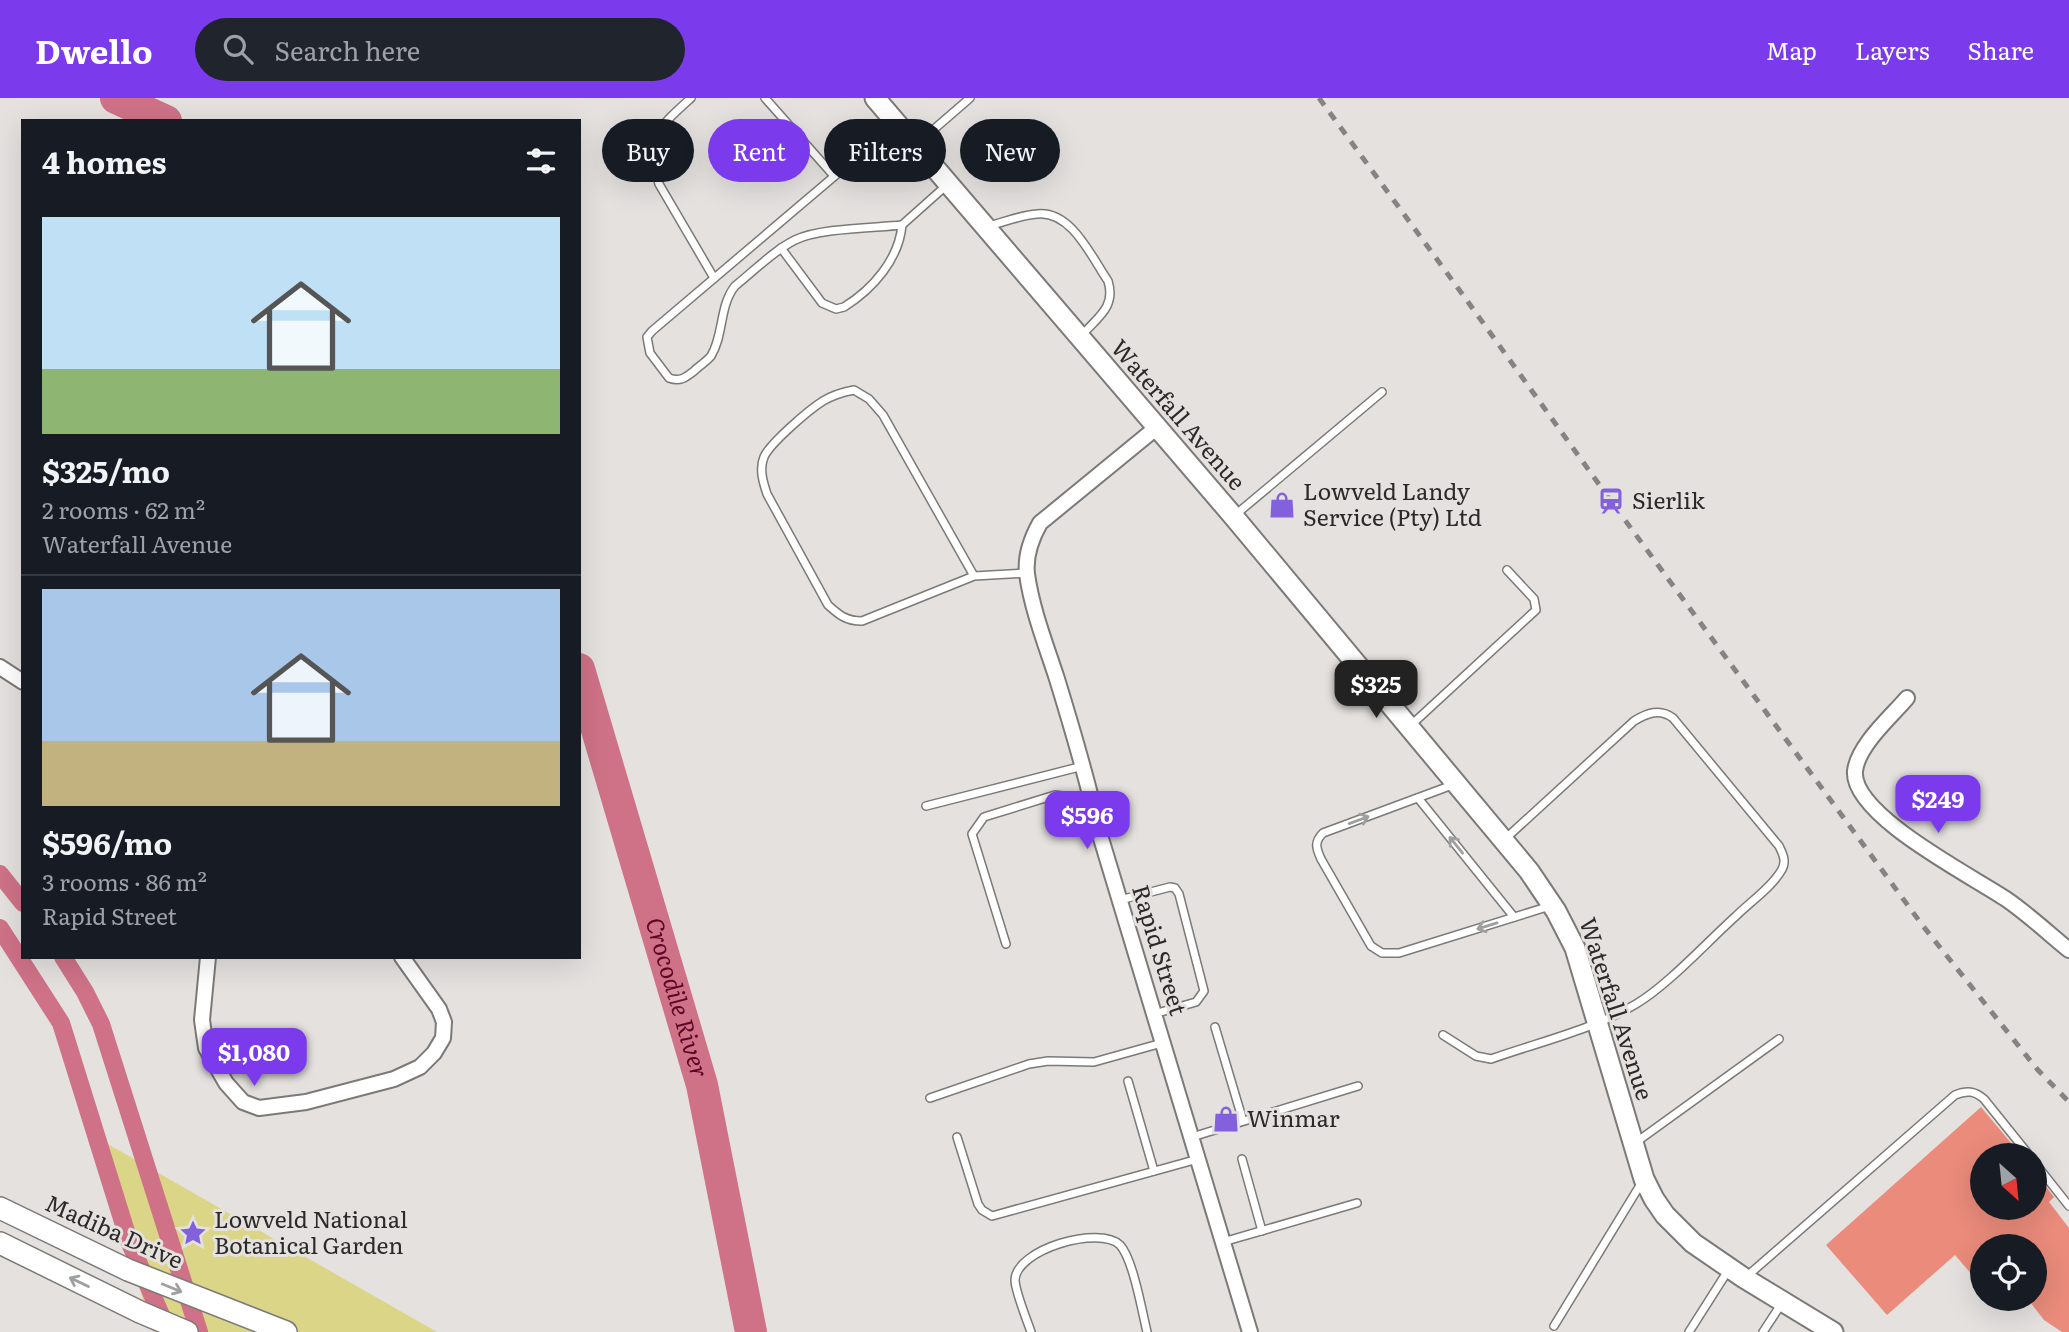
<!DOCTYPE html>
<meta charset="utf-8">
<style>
:root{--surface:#171b24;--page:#20242c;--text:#f1f3f6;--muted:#9ea1a6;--line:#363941;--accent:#7c3aed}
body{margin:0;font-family:Literata,serif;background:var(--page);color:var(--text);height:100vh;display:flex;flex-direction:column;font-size:26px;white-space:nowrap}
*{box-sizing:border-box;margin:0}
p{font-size:23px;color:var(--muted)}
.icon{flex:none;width:38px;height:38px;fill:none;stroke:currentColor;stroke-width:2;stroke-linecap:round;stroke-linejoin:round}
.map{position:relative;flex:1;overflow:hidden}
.panel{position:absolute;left:21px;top:21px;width:560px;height:840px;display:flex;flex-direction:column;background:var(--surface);border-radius:0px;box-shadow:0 7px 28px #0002}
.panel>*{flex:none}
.guide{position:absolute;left:602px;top:21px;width:665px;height:63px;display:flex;gap:14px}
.needle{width:46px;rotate:153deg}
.controls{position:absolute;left:1970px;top:1045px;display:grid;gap:14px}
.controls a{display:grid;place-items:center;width:77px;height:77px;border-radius:50%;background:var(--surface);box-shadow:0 7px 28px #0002;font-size:35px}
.price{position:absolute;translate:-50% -60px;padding:0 16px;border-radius:14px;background:var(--accent);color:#fff;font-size:23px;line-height:46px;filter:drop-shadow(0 2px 4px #0008)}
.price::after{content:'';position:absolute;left:50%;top:42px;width:21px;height:16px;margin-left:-10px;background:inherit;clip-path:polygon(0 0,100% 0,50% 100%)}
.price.current{background:#222;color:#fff}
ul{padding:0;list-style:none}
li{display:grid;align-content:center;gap:14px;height:371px;padding:0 21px}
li+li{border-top:2px solid var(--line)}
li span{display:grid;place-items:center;height:217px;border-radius:0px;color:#555}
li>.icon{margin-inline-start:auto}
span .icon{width:126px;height:126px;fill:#fffc;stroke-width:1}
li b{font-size:30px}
h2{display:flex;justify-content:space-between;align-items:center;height:84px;padding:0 21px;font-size:30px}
.pill{padding:0 24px;border-radius:32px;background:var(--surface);box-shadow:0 7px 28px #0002;font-size:24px;line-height:63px}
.pill.current{background:var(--accent);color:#fff}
header{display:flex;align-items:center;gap:42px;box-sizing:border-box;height:98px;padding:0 35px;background:var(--accent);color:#fff}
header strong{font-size:33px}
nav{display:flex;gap:38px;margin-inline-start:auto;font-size:24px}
.search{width:490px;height:63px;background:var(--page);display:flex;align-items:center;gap:18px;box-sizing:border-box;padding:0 24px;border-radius:38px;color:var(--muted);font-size:26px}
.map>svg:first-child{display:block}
.green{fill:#dbd587}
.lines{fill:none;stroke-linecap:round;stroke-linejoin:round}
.canal{stroke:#cf7287;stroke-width:18}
.river{stroke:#cf7287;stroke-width:32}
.building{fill:#ea8b7b}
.lane-casing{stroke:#7c7977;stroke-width:10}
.street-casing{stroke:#7c7977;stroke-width:18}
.secondary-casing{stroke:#7c7977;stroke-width:23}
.primary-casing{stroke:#7c7977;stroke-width:24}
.lane{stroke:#fff;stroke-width:7}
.street{stroke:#fff;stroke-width:14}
.secondary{stroke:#fff;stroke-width:19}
.primary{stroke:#fff;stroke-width:21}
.rail{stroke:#868482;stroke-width:5;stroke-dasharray:9 9;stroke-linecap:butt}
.oneway{stroke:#a09f9f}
.labels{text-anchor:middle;stroke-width:6;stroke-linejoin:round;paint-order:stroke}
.street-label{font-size:23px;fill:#2b2a29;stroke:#e4e1df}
.poi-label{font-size:23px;fill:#2b2a29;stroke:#e4e1df;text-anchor:start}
.water-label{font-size:24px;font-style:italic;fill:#5d0527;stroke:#e4e1df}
</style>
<header>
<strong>Dwello</strong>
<div class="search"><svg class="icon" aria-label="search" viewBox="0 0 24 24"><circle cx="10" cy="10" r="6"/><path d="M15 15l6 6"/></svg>Search here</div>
<nav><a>Map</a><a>Layers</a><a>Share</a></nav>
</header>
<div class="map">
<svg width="2069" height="1234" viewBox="0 0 2069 1234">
<rect width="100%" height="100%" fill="#e4e1df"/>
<polygon class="green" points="92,1037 437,1234 153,1234"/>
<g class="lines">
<g class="canal">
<polyline points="0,776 23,805"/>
<polyline points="0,830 61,925 129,1143 167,1231"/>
<polyline points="63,859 85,894 101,926 199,1234"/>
</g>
<g class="river">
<polyline points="116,0 166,23"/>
<path id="s1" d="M579,571L702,987L751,1234"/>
</g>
</g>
<polygon class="building" points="1981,1009 2021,1057 1983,1057 1983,1110 2035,1110 2035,1075 2054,1099 2049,1104 2069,1130 2069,1234 2062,1234 2044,1222 2027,1200 2035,1200 2035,1148 1983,1148 1983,1169 1973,1178 1955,1157 1887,1217 1826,1147"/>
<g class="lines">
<g class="lane-casing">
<g id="lane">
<path d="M691,0C658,30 645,39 659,86L714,180"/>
<polyline points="765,0 834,78"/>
<path d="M896,26L652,233L647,239L650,255L669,280C680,284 685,280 694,273C699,268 706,264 711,258C724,237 719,208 735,188C754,173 773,153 795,142C819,130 874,130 902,127"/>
<polyline points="918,45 970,0"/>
<path d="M989,128C1004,124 1021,117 1037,116C1071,112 1091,158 1108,183C1116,209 1098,219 1082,237"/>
<path d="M781,150L822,205L836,211L844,209C873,191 899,161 902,127L948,86"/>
<polyline points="1234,418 1382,294"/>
<path d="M974,478L883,317L869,301L854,292C843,294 833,297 823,303C810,311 770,345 764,359C759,371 763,384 767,396L828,507C839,517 846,523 862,523L974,478L1027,475"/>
<polyline points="1409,629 1536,512 1534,501 1507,472"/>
<path d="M1455,686L1323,735C1314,744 1316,750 1321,761L1371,848L1382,855H1399L1550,808"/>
<polyline points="1418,700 1514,819"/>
<polyline points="926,708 1083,668"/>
<polyline points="1120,802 1170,789 1175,790 1179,796 1204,893 1196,904 1154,916"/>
<polyline points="1006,846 972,736 984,719 1055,697 1091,702"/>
<polyline points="1215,929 1243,1023"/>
<path d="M1443,937L1476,958L1491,961C1539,944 1592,932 1636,906C1668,887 1707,844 1736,818C1750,804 1771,790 1781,773C1787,764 1783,756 1779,748L1673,620C1660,610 1647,615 1634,623L1504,742"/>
<polyline points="1128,983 1154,1073"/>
<polyline points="930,1000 1029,966 1048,963 1094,964 1162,945"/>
<polyline points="957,1039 978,1106 982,1112 992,1118 1198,1061"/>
<polyline points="1192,1039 1358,988"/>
<polyline points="1635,1045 1779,941"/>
<polyline points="1242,1061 1262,1133"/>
<polyline points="2035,1065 2069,1108"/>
<polyline points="1223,1144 1357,1105"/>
<path d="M1746,1179L1955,997C1967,992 1975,993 1984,1001L2029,1057"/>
<polyline points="1554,1228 1642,1084"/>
<path d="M1031,1234C1027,1222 1015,1193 1015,1182C1016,1151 1100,1127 1120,1147C1133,1161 1142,1213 1147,1234"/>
<polyline points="1689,1234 1729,1171"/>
<polyline points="1763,1234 1782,1205"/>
</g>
</g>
<g class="street-casing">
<g id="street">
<path d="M1156,330L1040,425C1031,441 1025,458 1027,476C1032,512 1046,547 1057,581C1073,633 1088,684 1100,737L1250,1234"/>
<polyline points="0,569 23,584"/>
<path d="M1907,600C1891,619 1858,647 1855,673C1851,717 1972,778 2006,801C2028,816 2048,835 2069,852"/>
<polyline points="208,859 202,922 206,950 226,985 243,1004 259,1010 306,1004 394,981 420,969 434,955 443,940 444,924 439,911 402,859"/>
</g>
</g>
<g class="secondary-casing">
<polyline id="secondary" points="875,0 1234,419 1529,773 1556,813 1575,850 1644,1081 1654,1101 1665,1117 1693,1145 1744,1180 1833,1234"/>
</g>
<g class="primary-casing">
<g id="primary">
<polyline points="0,1110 128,1172 286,1234"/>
<polyline points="0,1145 140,1214 187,1234"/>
</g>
</g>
<use href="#lane" class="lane"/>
<use href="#street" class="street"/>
<use href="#secondary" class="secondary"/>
<use href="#primary" class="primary"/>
<polyline class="rail" points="1319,0 1463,197 1611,403 1923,828 2037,971 2069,1004"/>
</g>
<defs><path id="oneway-shaft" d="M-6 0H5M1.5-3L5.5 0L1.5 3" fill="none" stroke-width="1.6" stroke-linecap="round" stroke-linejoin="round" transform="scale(1.75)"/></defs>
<g class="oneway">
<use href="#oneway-shaft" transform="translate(1359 722) rotate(-20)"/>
<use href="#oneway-shaft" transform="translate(1456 747) rotate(-129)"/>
<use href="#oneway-shaft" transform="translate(1487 828) rotate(163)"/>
<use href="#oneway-shaft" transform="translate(79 1184) rotate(-154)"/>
<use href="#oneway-shaft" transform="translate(172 1190) rotate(22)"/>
</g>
<defs>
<g id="station-bare" transform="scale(2.1)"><path d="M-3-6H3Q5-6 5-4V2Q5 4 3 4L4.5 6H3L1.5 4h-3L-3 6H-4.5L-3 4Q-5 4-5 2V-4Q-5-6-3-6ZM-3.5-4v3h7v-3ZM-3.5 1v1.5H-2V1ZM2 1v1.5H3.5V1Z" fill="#8361dc" stroke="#e4e1df" stroke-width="2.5" paint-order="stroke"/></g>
<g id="shop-bare" transform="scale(2.1)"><path d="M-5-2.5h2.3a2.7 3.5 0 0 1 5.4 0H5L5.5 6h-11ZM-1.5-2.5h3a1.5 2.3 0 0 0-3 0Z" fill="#8361dc" stroke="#e4e1df" stroke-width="2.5" paint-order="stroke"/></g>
<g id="sight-bare" transform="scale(2.1)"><path d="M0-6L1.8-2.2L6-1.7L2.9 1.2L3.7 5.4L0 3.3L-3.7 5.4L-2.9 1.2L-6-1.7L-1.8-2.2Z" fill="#8361dc" stroke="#e4e1df" stroke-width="2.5" paint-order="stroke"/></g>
</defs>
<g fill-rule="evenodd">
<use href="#station-bare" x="1611" y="403"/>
<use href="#shop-bare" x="1282" y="407"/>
<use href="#shop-bare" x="1226" y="1021"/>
<use href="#sight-bare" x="193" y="1135"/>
</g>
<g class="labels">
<g class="street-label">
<text transform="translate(1178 317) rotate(49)" y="8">Waterfall Avenue</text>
<text transform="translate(1159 852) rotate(73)" y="8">Rapid Street</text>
<text transform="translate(1616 911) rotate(72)" y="8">Waterfall Avenue</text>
<text transform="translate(114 1134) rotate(24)" y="8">Madiba Drive</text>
</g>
<g class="poi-label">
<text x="1303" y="402">Lowveld Landy<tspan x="1303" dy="26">Service (Pty) Ltd</tspan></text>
<text x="1632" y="411">Sierlik</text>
<text x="1247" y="1029">Winmar</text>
<text x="214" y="1130">Lowveld National<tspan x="214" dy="26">Botanical Garden</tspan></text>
</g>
<g class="water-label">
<text dy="8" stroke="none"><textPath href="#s1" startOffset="343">Crocodile River</textPath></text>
</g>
</g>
</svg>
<div class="controls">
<a><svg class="needle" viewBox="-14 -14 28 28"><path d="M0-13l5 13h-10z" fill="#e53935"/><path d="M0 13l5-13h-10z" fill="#9ea1a6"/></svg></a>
<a><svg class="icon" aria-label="locate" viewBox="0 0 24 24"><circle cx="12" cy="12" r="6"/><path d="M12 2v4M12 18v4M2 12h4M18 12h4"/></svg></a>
</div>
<b class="price current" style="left:1376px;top:622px">$325</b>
<b class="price" style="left:1938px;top:737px">$249</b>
<b class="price" style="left:1087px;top:753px">$596</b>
<b class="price" style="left:254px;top:990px">$1,080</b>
<div class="guide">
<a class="pill">Buy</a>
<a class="pill current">Rent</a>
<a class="pill">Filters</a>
<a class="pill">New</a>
</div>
<section class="panel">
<h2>4 homes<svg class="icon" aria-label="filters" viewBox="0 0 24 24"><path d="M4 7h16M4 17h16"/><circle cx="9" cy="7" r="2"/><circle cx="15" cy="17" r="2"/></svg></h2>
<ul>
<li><span style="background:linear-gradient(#bfe0f5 70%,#8fb573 0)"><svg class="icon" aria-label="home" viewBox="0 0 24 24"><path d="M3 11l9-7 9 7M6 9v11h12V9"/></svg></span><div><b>$325/mo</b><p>2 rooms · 62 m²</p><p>Waterfall Avenue</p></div></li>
<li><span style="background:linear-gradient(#a9c7e8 70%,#c2b280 0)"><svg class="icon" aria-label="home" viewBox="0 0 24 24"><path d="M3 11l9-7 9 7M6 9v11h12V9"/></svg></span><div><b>$596/mo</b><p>3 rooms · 86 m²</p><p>Rapid Street</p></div></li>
</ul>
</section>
</div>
